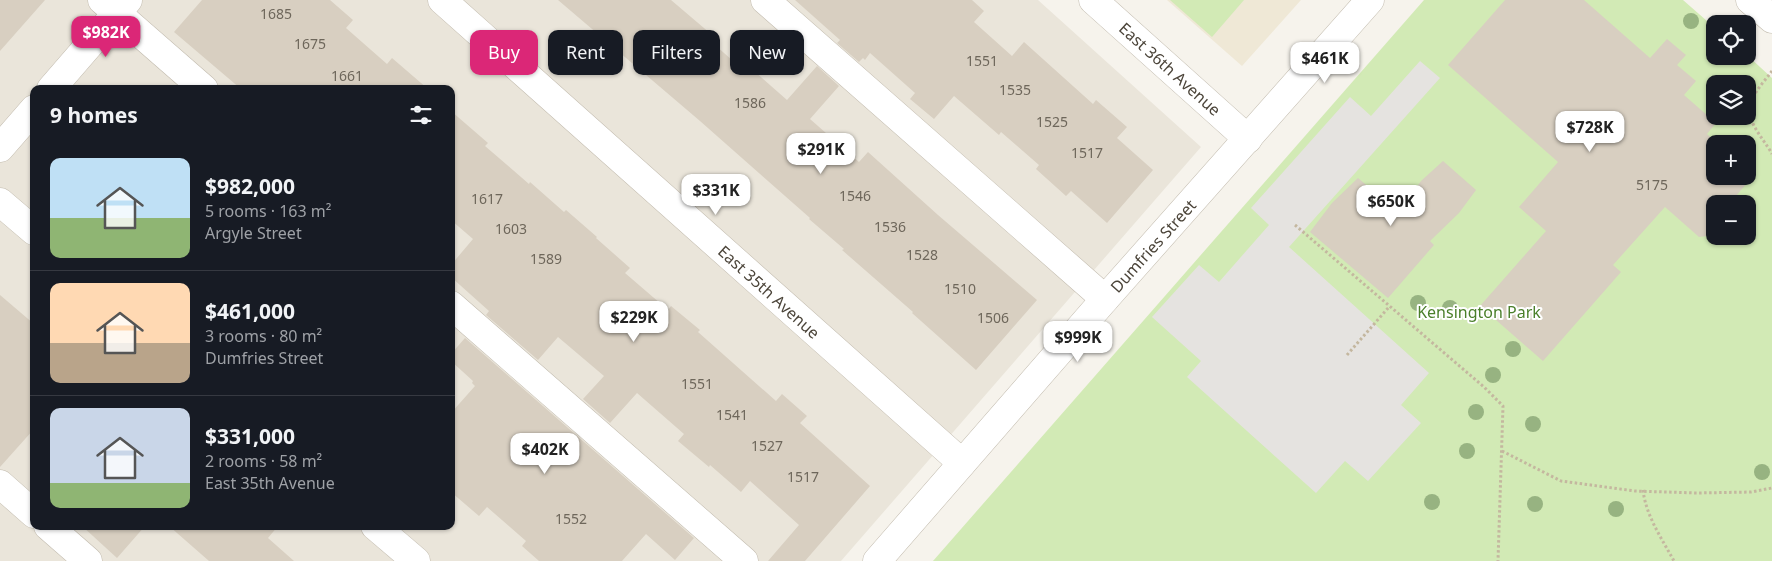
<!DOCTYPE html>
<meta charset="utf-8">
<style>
:root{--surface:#171b24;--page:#20242c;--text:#f1f3f6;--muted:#9ea1a6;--line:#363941;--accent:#db2777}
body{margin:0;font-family:"Noto Sans",sans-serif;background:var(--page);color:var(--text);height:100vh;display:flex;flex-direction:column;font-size:19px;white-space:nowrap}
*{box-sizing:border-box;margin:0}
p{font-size:16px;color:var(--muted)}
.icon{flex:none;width:28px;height:28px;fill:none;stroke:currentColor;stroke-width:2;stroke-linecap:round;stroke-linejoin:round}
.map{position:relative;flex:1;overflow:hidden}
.drawer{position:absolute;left:30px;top:85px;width:425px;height:445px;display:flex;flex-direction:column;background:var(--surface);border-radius:10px;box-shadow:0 1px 4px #0004}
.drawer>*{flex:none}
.hud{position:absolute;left:470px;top:30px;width:475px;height:45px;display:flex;gap:10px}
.controls{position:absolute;left:1706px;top:15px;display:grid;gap:10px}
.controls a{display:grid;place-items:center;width:50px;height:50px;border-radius:10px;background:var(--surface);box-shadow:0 1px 4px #0004;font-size:25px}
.price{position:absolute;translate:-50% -42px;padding:0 11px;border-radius:10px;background:#fff;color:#222;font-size:16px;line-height:32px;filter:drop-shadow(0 1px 2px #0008)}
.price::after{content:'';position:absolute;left:50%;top:30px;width:15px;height:11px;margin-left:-8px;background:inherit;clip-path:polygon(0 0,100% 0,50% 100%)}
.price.current{background:var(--accent);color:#fff}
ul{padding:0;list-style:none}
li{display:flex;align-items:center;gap:15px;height:125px;padding:0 20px}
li+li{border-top:1px solid var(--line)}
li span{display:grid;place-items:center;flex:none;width:140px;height:100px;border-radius:10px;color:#555}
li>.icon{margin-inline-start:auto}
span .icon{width:60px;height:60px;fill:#fffc;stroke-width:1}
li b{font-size:21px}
h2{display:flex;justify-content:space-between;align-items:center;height:60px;padding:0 20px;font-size:21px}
.chip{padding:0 18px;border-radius:10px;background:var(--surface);box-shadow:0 1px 4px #0004;font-size:18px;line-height:45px}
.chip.current{background:var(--accent);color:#fff}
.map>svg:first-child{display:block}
.residential{fill:#eae5da;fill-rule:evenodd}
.education{fill:#efe8d6}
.green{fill:#d2eab5;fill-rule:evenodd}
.parking{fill:#e5e3e0}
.building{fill:#d8cfc1}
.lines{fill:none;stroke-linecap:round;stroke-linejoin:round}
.minor-casing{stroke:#c2bbae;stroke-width:29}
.path{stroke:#c4b79f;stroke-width:3;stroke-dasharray:2.5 2.5;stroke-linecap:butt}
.minor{stroke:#fff;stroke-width:28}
.tree{fill:#97b381}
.labels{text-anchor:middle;stroke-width:4;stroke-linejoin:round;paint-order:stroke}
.number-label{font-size:14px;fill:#6e675b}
.street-label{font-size:16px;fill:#4b4439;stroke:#fff}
.park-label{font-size:16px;fill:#4a7f2a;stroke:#fff}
</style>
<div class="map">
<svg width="1772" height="561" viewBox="0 0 1772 561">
<rect width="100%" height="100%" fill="#f6f3ec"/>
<path class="residential" d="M0,0H1038L1201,147L841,561H0ZM34,89H451V526H34Z"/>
<polygon class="education" points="1167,0 1301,0 1242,66"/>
<g class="green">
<polygon points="1170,0 1244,0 1212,37"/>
<path d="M1424,0H1683L1715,28V56H1748L1772,78V561H933ZM1715,84H1748V116H1715ZM1715,144H1748V176H1715ZM1715,204H1748V236H1715Z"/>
</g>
<polygon class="parking" points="1420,61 1440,78 1289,247 1429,373 1401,405 1421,423 1368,481 1345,461 1316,493 1187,377 1201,361 1152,317 1199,265 1219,282 1269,225 1251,208 1350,97 1371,116"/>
<g class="building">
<polygon points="0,0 45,0 0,51"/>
<polygon points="202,0 330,0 353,20 346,28 387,64 392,58 428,89 241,89 174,32"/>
<polygon points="558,0 671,0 711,34 707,38 749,75 753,70 787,100 817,66 839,86 810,119 859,162 868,152 938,215 1037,300 976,370 912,313 913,312 842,250 844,249 809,219 810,218 700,121"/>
<polygon points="795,0 972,0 984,11 974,22 1012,56 1024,42 1093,104 1096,100 1127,127 1117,138 1153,170 1107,223 1071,191 1066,196 1036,169 1039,165 1001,132 999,135 954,96 934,119 910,99 915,93 870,53 865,60 863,58 859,62 837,43 840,40"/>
<polygon points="1505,0 1584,0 1650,58 1667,39 1686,55 1677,65 1696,81 1684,95 1716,123 1707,134 1718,144 1715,144 1715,176 1748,176 1748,170 1754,175 1729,204 1715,204 1715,235 1699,237 1665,207 1613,265 1621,272 1543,361 1480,306 1546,231 1519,207 1558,162 1448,65"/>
<polygon points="451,111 488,143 485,146 529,184 530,182 564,212 566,210 597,237 596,238 630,268 625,273 668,310 671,306 700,330 698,332 776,401 782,394 807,416 800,423 870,486 805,561 768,561 799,525 750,481 741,492 710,465 709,467 678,441 684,434 637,393 610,423 583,399 604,376 558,337 538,360 486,315 489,311 451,277 451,265 473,239 451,220"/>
<polygon points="1443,161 1476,190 1459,213 1430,241 1434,245 1388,298 1310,232 1332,203 1358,178 1399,213 1421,181"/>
<polygon points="0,295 34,324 34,429 0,467"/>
<polygon points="465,338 694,538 675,560 646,534 622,561 539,561 522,546 526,541 487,507 479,516 451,492 451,413 475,386 472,383 473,381 451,361 451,354"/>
<polygon points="82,526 145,526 117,558"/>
<polygon points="169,526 278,526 268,538 294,561 209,561"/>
</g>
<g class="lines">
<g class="minor-casing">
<g id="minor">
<polyline points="102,0 204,89"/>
<polyline points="442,0 962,463"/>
<polyline points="765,0 1105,299"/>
<polyline points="1093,0 1248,139"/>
<polyline points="1750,0 1772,19"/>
<polyline points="51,89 128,0"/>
<polyline points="0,148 34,109"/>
<polyline points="0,202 34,231"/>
<polyline points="451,305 744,561"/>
<polyline points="0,484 34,514"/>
<polyline points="48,526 88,561"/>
<polyline points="375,526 416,561"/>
<polyline points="877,561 1105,299 1370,0"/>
</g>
</g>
<g class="path">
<path d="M1772,71C1766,79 1758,88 1753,97C1740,116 1763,137 1772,154"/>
<polyline points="1295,225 1484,387 1503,406 1498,561"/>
<polyline points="1347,355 1389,307"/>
<polyline points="1502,451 1561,481 1635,491 1696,493 1751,492 1772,488"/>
<path d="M1643,490C1646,516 1662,539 1674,561"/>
</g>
<use href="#minor" class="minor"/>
</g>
<g class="tree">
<circle cx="1691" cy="21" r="8"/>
<circle cx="1418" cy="303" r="8"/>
<circle cx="1450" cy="308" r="8"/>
<circle cx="1513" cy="349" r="8"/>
<circle cx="1493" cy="375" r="8"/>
<circle cx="1476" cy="412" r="8"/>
<circle cx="1533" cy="424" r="8"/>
<circle cx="1467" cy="451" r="8"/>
<circle cx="1762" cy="472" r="8"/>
<circle cx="1432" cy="502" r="8"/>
<circle cx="1535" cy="504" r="8"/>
<circle cx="1616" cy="509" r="8"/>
</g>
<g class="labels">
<g class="number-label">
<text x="276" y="19">1685</text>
<text x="310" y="49">1675</text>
<text x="982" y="66">1551</text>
<text x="347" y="81">1661</text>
<text x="1015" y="95">1535</text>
<text x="750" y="108">1586</text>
<text x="1052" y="127">1525</text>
<text x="1087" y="158">1517</text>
<text x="1652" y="190">5175</text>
<text x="855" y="201">1546</text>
<text x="487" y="204">1617</text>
<text x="890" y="232">1536</text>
<text x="511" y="234">1603</text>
<text x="922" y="260">1528</text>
<text x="546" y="264">1589</text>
<text x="960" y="294">1510</text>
<text x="993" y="323">1506</text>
<text x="697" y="389">1551</text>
<text x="732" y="420">1541</text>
<text x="767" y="451">1527</text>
<text x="803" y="482">1517</text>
<text x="571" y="524">1552</text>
</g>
<g class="street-label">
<text transform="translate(1170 69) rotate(42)" y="6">East 36th Avenue</text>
<text transform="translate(1153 246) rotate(-48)" y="6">Dumfries Street</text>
<text transform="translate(769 292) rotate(42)" y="6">East 35th Avenue</text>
</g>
<g class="park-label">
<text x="1479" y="318">Kensington Park</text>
</g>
</g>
</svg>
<div class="controls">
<a><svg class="icon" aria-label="locate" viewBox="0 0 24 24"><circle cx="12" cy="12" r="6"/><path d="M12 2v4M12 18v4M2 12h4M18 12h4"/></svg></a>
<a><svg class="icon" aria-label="layers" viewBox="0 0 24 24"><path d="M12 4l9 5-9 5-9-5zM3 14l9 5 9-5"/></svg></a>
<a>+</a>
<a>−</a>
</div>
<b class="price current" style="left:106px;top:58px">$982K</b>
<b class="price" style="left:1325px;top:84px">$461K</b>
<b class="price" style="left:1590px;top:153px">$728K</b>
<b class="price" style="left:821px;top:175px">$291K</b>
<b class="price" style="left:716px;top:216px">$331K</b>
<b class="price" style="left:1391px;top:227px">$650K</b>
<b class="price" style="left:634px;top:343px">$229K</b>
<b class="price" style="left:1078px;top:363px">$999K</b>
<b class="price" style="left:545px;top:475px">$402K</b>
<div class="hud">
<a class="chip current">Buy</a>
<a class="chip">Rent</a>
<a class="chip">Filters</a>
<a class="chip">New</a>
</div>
<section class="drawer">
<h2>9 homes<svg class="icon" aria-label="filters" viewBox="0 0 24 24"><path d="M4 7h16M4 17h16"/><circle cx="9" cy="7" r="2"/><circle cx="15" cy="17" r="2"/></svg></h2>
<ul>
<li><span style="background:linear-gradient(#bfe0f5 60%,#8fb573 0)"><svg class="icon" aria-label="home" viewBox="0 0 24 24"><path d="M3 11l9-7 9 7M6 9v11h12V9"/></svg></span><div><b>$982,000</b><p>5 rooms · 163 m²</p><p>Argyle Street</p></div></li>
<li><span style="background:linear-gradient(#ffd9b3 60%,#b9a48a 0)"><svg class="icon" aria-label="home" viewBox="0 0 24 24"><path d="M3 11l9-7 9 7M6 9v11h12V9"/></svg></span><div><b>$461,000</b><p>3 rooms · 80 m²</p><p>Dumfries Street</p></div></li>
<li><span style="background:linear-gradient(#c9d6e8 75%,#8fb573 0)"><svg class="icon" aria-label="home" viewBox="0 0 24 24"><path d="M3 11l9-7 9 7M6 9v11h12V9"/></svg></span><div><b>$331,000</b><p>2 rooms · 58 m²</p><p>East 35th Avenue</p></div></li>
</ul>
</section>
</div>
